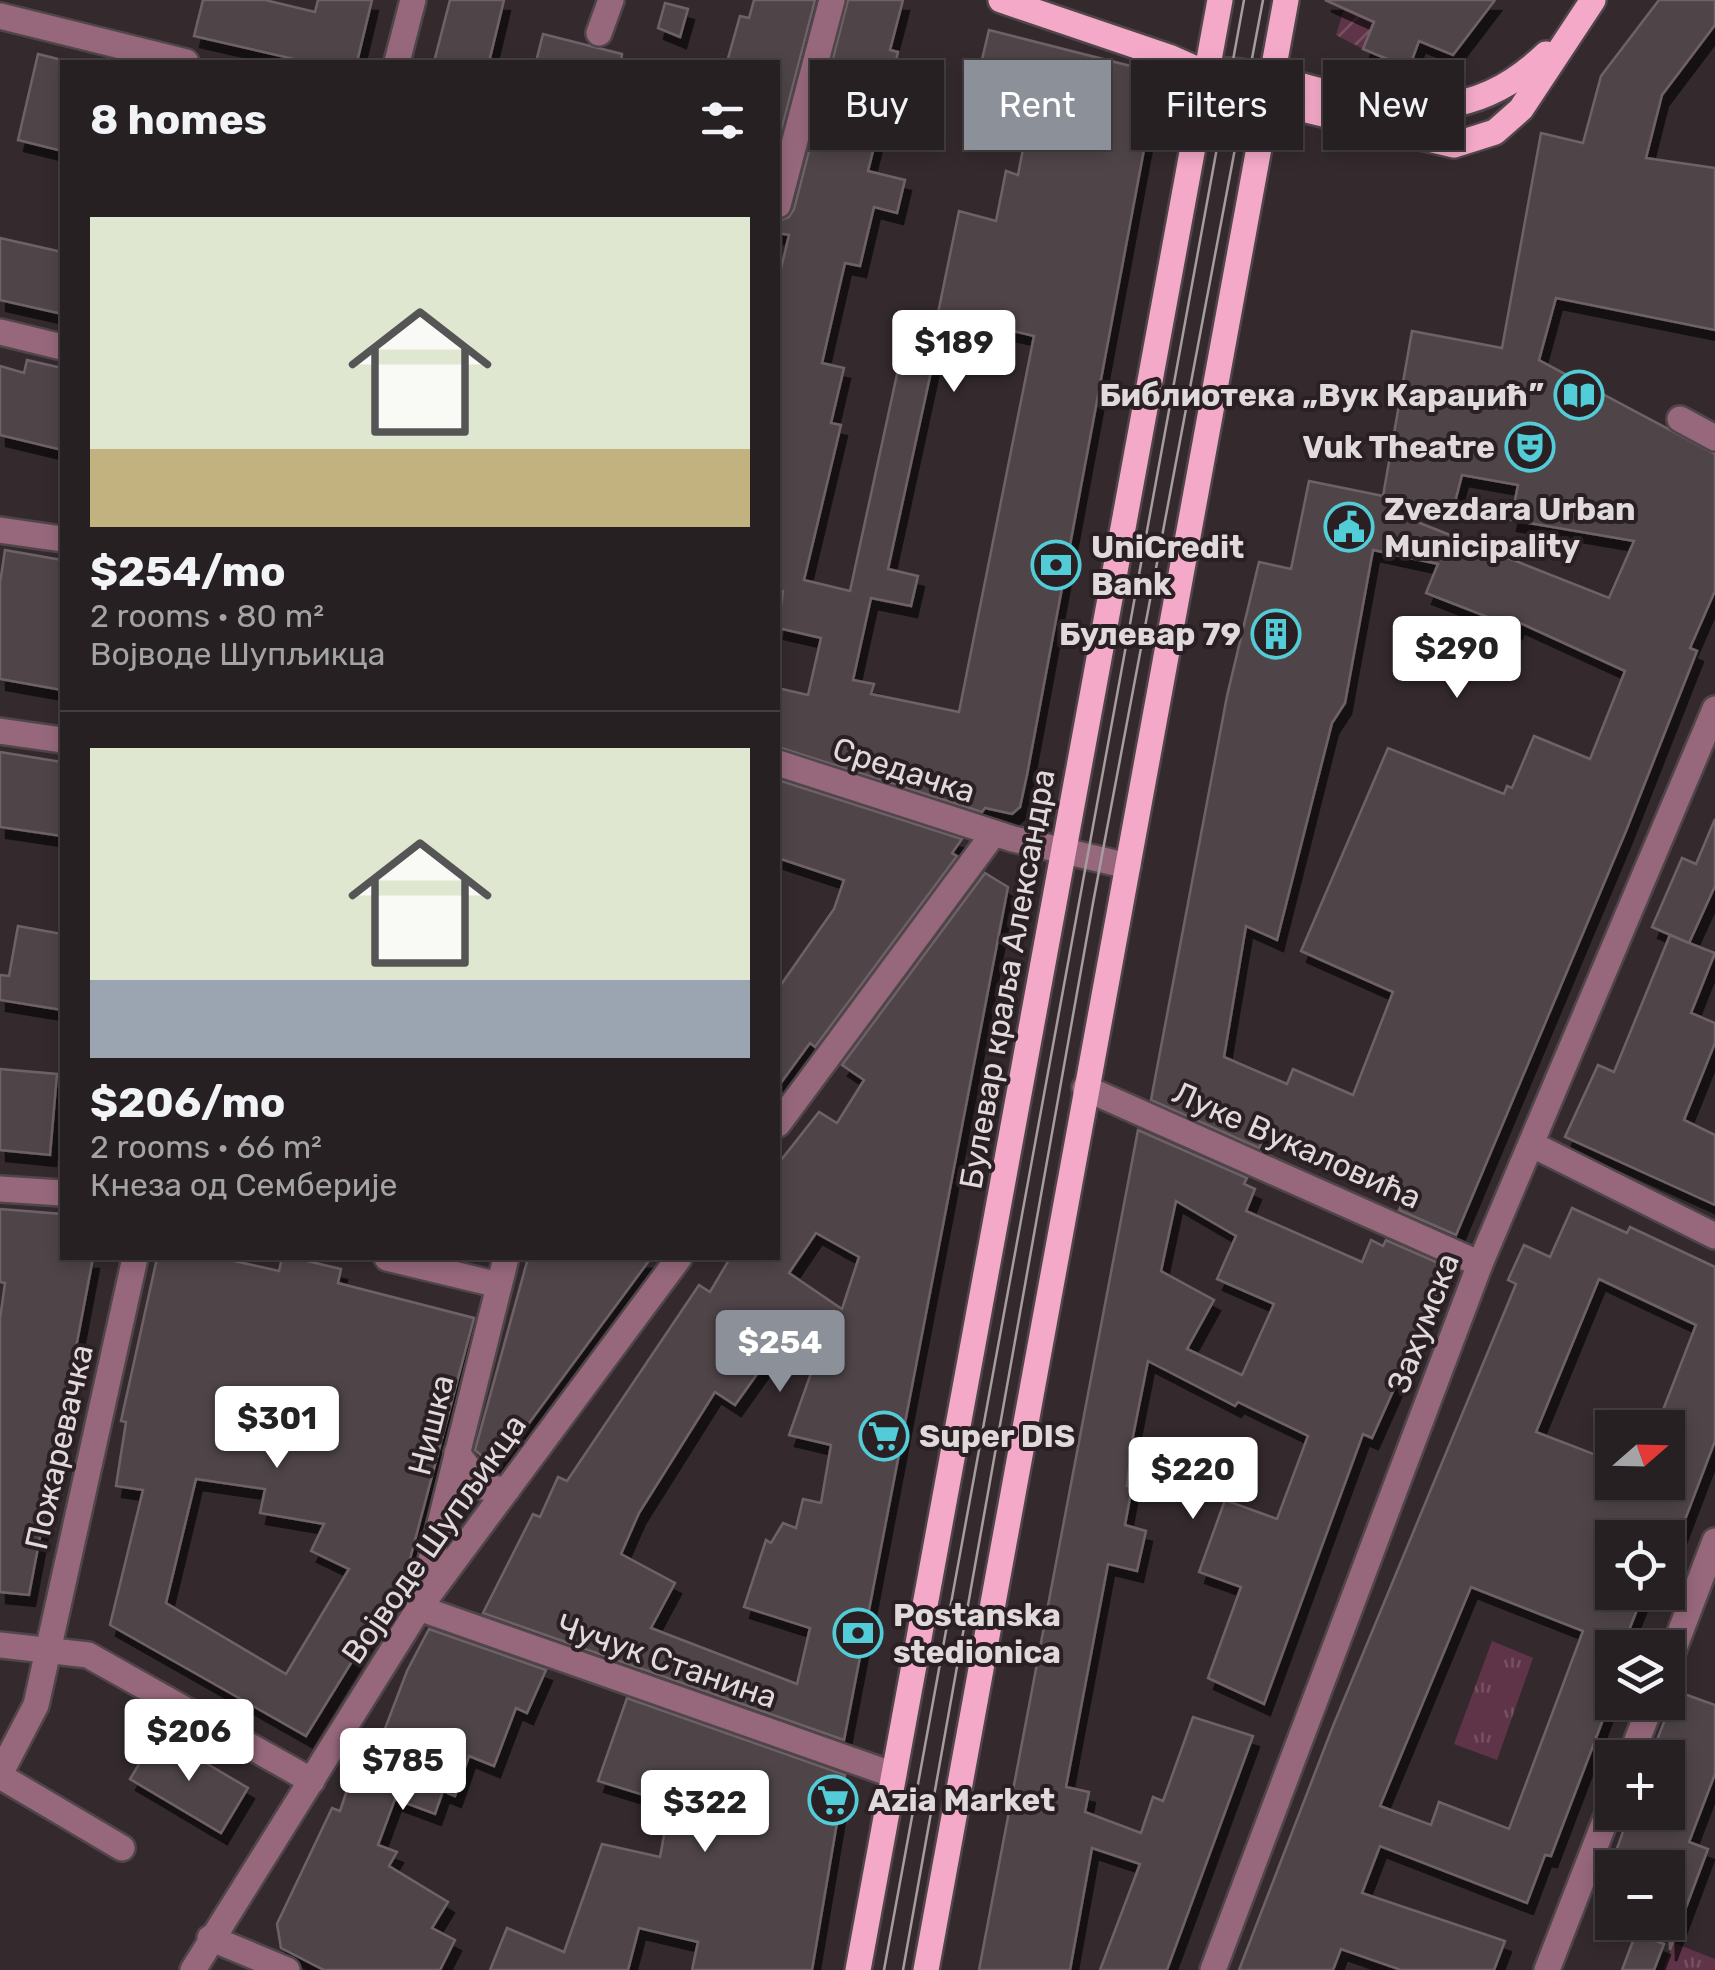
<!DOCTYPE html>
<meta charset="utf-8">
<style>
:root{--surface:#272022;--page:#332d2f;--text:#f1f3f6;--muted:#a4a3a5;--line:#433e40;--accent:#8c9099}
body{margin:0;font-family:Rubik,sans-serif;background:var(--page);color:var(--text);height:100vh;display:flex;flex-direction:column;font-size:38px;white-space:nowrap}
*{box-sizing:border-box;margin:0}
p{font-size:32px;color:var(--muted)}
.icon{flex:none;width:55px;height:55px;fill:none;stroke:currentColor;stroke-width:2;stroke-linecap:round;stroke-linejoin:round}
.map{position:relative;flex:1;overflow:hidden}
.drawer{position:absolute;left:60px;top:60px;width:720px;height:1200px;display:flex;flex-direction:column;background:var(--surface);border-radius:0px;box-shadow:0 5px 15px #0003,0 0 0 2px var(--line)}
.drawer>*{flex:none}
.banner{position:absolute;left:810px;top:60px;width:755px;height:90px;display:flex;gap:20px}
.needle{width:65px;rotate:70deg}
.controls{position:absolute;left:1595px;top:1410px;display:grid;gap:20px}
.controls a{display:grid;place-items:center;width:90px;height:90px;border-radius:0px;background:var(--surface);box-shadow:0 5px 15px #0003,0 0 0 2px var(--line);font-size:50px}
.price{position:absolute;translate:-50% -85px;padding:0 22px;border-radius:10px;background:#fff;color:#222;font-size:32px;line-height:65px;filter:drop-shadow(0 2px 5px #0008)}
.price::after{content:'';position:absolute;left:50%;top:60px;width:30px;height:22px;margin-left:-15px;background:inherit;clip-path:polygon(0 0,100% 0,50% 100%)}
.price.selected{background:var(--accent);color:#fff}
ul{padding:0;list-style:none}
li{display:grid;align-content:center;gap:20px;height:530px;padding:0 30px}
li+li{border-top:2px solid var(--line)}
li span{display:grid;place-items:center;height:310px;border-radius:0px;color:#555}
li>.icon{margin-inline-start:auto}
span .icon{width:180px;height:180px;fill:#fffc;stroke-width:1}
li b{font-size:42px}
h2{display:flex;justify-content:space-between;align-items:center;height:120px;padding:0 30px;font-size:42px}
.pill{padding:0 35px;border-radius:0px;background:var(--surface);box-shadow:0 5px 15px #0003,0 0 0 2px var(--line);font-size:35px;line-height:90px}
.pill.selected{background:var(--accent);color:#fff}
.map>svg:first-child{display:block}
.park{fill:url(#park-tufts)}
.garden{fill:url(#garden-furrows)}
.building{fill:#50454a;stroke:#6e6267;stroke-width:2.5;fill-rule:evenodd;filter:url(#shadow)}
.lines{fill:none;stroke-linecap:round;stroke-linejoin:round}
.minor-casing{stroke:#50464a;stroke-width:30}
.major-casing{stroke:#50464a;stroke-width:30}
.minor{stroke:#97687c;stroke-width:25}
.major{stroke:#f5a9c9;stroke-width:25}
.tram{stroke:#a59da0;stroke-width:2.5}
.labels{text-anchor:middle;stroke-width:8;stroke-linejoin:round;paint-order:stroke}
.poi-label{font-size:32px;font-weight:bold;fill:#e1dadd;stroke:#2a2024;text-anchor:start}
.street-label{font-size:32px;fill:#e1dadd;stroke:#2a2024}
</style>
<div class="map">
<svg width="1715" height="1970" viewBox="0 0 1715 1970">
<defs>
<pattern id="park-tufts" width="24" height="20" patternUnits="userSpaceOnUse" patternTransform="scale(2.5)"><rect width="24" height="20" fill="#603448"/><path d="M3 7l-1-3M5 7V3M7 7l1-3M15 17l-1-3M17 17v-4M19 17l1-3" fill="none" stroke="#765162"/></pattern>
<pattern id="garden-furrows" width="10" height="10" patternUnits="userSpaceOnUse" patternTransform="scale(2.5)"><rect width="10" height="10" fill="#603448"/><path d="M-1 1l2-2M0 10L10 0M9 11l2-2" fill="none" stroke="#765162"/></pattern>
<filter id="shadow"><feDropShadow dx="6" dy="11" stdDeviation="0" flood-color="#0009"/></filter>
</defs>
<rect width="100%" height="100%" fill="#342a2e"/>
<g class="park">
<polygon points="1492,1641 1533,1658 1497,1760 1454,1744"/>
<polygon points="1674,1943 1715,1959 1715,1970 1663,1970"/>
</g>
<polygon class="garden" points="1344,9 1374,22 1363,49 1336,35"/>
<g class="building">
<polygon points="203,0 265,0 315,12 318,0 372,0 357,62 307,62 194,36"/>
<polygon points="450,0 504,0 489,62 434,62"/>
<polygon points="754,0 815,0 778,143 778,62 727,62 740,16 749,18"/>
<polygon points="848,0 903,0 890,50 898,52 895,65 923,72 912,115 872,105 881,119 868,171 905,180 897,213 874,207 860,266 845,263 822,363 844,368 831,423 841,425 804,580 850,591 909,319 941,326 888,569 918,576 911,606 871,598 853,680 874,684 871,694 959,712 1034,336 938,313 959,211 996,221 1006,171 1018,175 1031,107 974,93 989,30 1146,70 1157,80 1027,775 1020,807 1012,814 985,808 982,812 778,747 778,688 808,695 821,638 778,628 783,591 778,590 778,281 789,235 778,233 778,221 789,217 794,209"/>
<polygon points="1325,0 1495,0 1453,55 1419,41 1409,68 1363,49 1374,22"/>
<path d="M1659,0H1715V25L1662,95L1646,158L1715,168V330L1556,298L1539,360L1715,454V591L1690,648L1697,651L1626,831L1456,1235L1399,1210L1406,1194L1266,1133L1259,1148L1151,1100L1227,696L1259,562L1291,569L1309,481L1383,496L1412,331L1502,348L1541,133L1583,143L1601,76ZM1462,475L1518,485L1511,520L1634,541L1609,598L1392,512L1396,500L1453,510ZM1373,550L1438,564L1426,593L1516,628L1518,622L1625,671L1590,759L1534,736L1512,788L1507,786L1504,794L1388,748L1301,951L1393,992L1353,1095L1293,1069L1287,1084L1224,1057L1246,926L1277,940L1332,723L1345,703Z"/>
<polygon points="665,3 688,9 680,37 658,28"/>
<polygon points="543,34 622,54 621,62 536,62"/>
<polygon points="38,54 62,60 62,151 18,140"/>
<polygon points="0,238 62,252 62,314 0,300"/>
<polygon points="27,360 62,368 62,450 0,435 0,366 24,373"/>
<polygon points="5,550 62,560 62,690 0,679 0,583"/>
<polygon points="0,752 62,762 62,836 0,827"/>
<polygon points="778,780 962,839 952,853 957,856 815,1047 810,1043 778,1087 778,989 834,909 844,880 778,858"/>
<polygon points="1715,819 1715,886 1689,943 1715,953 1691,1013 1715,1023 1715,1043 1684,1120 1715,1135 1715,1205 1565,1137 1598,1065 1614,1072 1670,935 1689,943 1652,927 1682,858 1696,864"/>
<path d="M985,873L1008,887L844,1740L483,1613L533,1514L540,1517L558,1477L567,1481L699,1285L710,1292L730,1258H778V1164L819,1112L837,1123L864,1080L842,1065ZM816,1233L859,1257L842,1309L789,1273ZM782,1339L815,1362L789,1435L831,1445L821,1503L803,1499L796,1528L783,1523L771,1543L766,1540L744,1607L810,1628L797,1684L651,1628L675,1583L621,1554L639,1513L715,1392L735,1405Z"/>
<polygon points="18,926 62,934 62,1010 0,1000 0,975 9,976"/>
<polygon points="0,1069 57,1074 50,1155 0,1150"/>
<path d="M1138,1130L1247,1178L1244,1184L1255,1189L1246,1211L1362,1262L1371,1240L1383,1246L1386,1240L1443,1265L1441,1271L1446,1273L1372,1438L1363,1434L1264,1704L1208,1678L1241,1587L1199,1572L1225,1500L1277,1519L1308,1436L1238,1402L1235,1406L1148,1361L1133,1436L1127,1486L1132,1487L1125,1525L1146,1531L1137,1571L1108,1564L1066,1787L1089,1792L1085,1812L1141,1833L1153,1797L1163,1801L1193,1717L1253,1736L1167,1970H1100L1140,1864L1092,1848L1070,1970H979ZM1176,1201L1236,1236L1217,1279L1274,1304L1242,1375L1187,1349L1214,1300L1161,1271Z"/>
<path d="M1572,1208L1627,1233L1630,1227L1715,1267V1441L1678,1538H1612V1592H1644L1622,1648H1612V1696L1551,1856L1545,1855L1527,1903L1380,1846L1362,1893L1505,1941L1494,1970H1401L1341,1949L1333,1970H1239L1333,1726L1516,1284L1508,1280L1524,1245L1550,1257ZM1599,1279L1696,1325L1656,1428H1668V1482H1612V1461L1536,1432ZM1471,1587L1583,1631L1509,1829L1439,1802L1431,1825L1380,1806Z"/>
<polygon points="0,1209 62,1214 62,1258 93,1258 29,1595 0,1592 0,1319 5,1283 0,1282"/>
<path d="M157,1258H221L279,1271L282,1258H294L341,1269L338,1283L474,1318L406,1574L306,1736L110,1625L143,1490L116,1486L126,1422L121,1421ZM196,1479L265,1489L260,1513L324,1524L311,1551L349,1569L286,1674L166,1603Z"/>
<polygon points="528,1258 651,1258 496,1468 475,1450"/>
<polygon points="429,1629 546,1670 527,1713 516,1708 494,1766 469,1756 455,1796 443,1791 435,1814 395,1799 378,1845 397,1852 389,1866 448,1902 432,1928 455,1940 440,1970 324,1970 281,1948 277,1924 332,1808 340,1811 349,1784 362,1789 407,1671"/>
<polygon points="1676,1691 1715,1705 1715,1774 1689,1842 1708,1849 1670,1950 1668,1868 1610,1868 1630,1812 1668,1812 1668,1758 1650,1758"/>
<polygon points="627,1698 845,1775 812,1970 692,1970 698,1942 639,1928 628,1970 490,1970 507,1928 564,1952 602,1844 660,1857 670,1803 598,1781"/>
<polygon points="157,1734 248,1788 221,1833 130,1779"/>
<polygon points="1636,1933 1664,1944 1654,1970 1622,1970"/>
</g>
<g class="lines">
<g class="minor-casing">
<g id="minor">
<polyline points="0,16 186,62"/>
<polyline points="599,33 611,0"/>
<polyline points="397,62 413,0"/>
<polyline points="778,205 832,0"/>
<polyline points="0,332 62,347"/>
<polyline points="1680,419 1715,438"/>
<polyline points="0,530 62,539"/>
<polyline points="0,731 62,740"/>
<polyline points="778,763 1013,839 1128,866"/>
<polyline points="1085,1088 1480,1264"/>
<polyline points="778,1124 994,833"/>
<polyline points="1533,1145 1715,1236"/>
<polyline points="0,1189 62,1193"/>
<polyline points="387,1258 499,1285"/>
<polyline points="506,1258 419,1608 894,1775"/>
<polyline points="457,1453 483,1487 507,1490"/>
<polyline points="0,1645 88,1655 312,1781"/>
<polyline points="1668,1664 1715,1541"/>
<polyline points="1630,1758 1652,1702"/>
<polyline points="0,1774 36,1705 135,1258"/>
<polyline points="0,1776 122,1848"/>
<polyline points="210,1938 287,1970"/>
<polyline points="193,1970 419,1608 679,1258"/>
<polyline points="1213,1970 1480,1264 1715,709"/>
<polyline points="1547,1970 1612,1803"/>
</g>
</g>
<g class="major-casing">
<g id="major">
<polyline points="1001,0 1169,57 1268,101 1454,145 1495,132 1521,109 1593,0"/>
<path d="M1212,71C1246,69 1277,79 1310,88C1402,112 1472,125 1546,54"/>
<polyline points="858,1970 1220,0"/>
<polyline points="926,1970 1286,0"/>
</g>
</g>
<use href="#minor" class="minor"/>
<use href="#major" class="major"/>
<g class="tram">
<polyline points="884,1970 1244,0"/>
<polyline points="903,1970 1093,903 1263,0"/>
</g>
</g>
<defs>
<g id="library-ring" transform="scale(2.5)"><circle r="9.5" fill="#2a2024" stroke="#52ccd6" stroke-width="1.5"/><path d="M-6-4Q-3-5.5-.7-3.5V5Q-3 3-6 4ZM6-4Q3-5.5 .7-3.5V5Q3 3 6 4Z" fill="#52ccd6"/></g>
<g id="theatre-ring" transform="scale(2.5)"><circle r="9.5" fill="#2a2024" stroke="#52ccd6" stroke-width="1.5"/><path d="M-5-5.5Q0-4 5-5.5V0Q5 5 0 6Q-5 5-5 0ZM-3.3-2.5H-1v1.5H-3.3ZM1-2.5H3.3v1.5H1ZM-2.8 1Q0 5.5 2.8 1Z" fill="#52ccd6"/></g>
<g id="civic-ring" transform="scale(2.5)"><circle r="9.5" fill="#2a2024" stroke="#52ccd6" stroke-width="1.5"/><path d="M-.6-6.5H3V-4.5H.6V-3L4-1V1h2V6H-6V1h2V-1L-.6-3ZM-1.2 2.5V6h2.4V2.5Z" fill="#52ccd6"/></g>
<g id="bank-ring" transform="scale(2.5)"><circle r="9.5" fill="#2a2024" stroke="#52ccd6" stroke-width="1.5"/><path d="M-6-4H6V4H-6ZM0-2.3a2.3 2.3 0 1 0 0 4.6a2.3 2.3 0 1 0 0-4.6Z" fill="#52ccd6"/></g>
<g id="building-ring" transform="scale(2.5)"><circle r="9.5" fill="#2a2024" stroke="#52ccd6" stroke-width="1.5"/><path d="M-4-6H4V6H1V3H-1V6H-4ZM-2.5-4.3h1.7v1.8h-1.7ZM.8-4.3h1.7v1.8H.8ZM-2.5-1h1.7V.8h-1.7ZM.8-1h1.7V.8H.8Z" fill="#52ccd6"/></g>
<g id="supermarket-ring" transform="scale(2.5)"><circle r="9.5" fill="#2a2024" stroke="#52ccd6" stroke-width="1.5"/><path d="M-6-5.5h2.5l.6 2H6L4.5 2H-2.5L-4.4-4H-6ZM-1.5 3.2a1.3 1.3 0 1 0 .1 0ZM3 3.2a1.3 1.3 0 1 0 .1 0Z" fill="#52ccd6"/></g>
</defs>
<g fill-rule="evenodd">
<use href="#library-ring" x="1579" y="395"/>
<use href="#theatre-ring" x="1530" y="447"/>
<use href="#civic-ring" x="1349" y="527"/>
<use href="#bank-ring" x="1056" y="565"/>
<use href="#building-ring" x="1276" y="634"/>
<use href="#supermarket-ring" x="884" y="1436"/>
<use href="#bank-ring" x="858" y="1633"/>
<use href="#supermarket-ring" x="833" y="1800"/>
</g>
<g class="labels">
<g class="poi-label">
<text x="1544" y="406" text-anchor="end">Библиотека „Вук Караџић”</text>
<text x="1495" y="458" text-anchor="end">Vuk Theatre</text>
<text x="1384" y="520">Zvezdara Urban<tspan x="1384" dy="37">Municipality</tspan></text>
<text x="1091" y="558">UniCredit<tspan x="1091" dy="37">Bank</tspan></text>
<text x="1241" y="645" text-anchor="end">Булевар 79</text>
<text x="919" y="1447">Super DIS</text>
<text x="893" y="1626">Postanska<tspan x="893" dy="37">stedionica</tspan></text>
<text x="868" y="1811">Azia Market</text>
</g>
<g class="street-label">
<text transform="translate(904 770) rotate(18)" y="11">Средачка</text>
<text transform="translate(1007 979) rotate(-80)" y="11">Булевар краља Александра</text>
<text transform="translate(1297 1145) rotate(24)" y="11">Луке Вукаловића</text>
<text transform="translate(1423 1323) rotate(-69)" y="11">Захумска</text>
<text transform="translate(431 1425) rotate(-76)" y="11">Нишка</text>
<text transform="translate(59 1447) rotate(-77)" y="11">Пожаревачка</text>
<text transform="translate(434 1539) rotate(-55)" y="11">Војводе Шупљикца</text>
<text transform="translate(667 1661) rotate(19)" y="11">Чучук Станина</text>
</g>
</g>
</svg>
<div class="controls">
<a><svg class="needle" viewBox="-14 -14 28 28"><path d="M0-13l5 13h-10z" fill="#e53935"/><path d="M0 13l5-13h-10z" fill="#a4a3a5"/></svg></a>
<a><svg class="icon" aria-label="locate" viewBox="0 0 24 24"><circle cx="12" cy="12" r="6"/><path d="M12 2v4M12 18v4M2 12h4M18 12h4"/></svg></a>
<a><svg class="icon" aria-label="layers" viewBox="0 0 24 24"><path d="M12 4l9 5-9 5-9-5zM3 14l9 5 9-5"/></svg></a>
<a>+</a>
<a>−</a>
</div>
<b class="price" style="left:954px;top:395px">$189</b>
<b class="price" style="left:1457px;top:701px">$290</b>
<b class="price selected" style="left:780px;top:1395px">$254</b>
<b class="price" style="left:277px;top:1471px">$301</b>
<b class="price" style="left:1193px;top:1522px">$220</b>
<b class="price" style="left:189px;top:1784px">$206</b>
<b class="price" style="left:403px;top:1813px">$785</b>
<b class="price" style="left:705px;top:1855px">$322</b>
<div class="banner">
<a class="pill">Buy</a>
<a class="pill selected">Rent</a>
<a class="pill">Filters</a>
<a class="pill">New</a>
</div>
<section class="drawer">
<h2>8 homes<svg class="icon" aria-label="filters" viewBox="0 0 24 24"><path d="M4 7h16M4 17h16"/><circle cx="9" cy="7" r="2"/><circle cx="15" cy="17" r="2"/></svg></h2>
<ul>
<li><span style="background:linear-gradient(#dfe7d0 75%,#c2b280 0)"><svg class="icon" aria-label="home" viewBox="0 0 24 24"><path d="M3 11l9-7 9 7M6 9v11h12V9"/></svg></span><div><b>$254/mo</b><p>2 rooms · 80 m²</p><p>Војводе Шупљикца</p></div></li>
<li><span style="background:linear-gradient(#dfe7d0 75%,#9aa5b1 0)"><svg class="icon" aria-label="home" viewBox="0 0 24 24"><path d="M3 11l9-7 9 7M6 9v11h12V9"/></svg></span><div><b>$206/mo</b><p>2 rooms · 66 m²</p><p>Кнеза од Семберије</p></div></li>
</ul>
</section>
</div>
